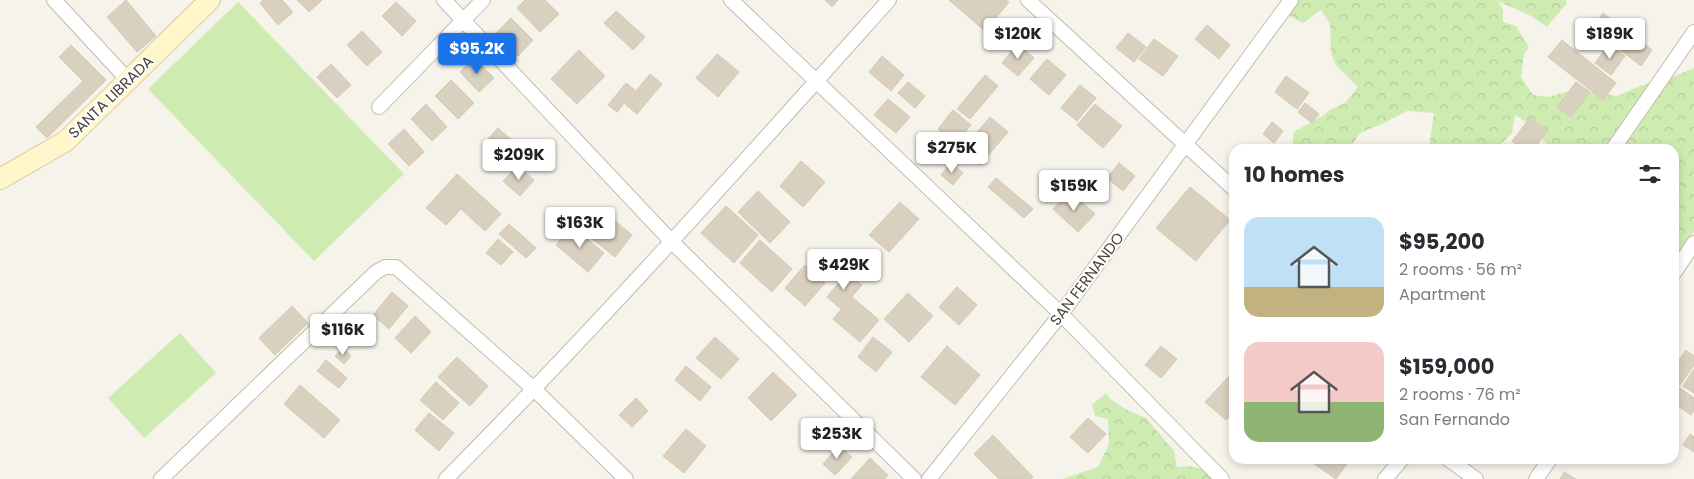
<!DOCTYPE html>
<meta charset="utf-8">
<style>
:root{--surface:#fff;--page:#f7f7f7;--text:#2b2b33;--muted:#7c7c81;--accent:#1a73e8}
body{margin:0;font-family:Poppins,sans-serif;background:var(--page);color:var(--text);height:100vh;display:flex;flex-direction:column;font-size:19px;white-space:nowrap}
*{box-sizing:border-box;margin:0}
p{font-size:16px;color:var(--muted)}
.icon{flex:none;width:28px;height:28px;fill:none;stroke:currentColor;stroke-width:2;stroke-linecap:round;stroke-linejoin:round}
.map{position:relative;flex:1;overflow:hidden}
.side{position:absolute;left:1229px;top:144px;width:450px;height:320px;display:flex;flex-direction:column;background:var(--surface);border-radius:15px;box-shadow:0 2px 8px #0003}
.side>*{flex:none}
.price{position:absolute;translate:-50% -42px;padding:0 11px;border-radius:5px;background:#fff;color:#222;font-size:16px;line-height:32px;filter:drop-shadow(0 1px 2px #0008)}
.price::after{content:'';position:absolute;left:50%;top:30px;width:15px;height:11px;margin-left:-8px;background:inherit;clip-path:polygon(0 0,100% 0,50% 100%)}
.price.on{background:var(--accent);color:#fff}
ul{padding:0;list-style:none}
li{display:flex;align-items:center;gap:15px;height:125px;padding:0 15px}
li span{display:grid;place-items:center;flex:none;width:140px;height:100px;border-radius:15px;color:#555}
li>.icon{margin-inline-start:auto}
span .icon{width:60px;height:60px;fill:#fffc;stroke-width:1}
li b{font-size:21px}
h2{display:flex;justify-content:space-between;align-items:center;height:60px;padding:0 15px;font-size:21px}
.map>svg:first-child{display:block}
.forest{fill:url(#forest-crowns)}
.park{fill:#ceecb2}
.building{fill:#d9d0bf;stroke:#d4c9b2}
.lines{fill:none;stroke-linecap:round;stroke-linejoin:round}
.street-casing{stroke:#c2bcac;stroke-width:16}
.secondary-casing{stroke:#d8cb98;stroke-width:22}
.street{stroke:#fff;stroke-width:14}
.secondary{stroke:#fff6cc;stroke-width:20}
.labels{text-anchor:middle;stroke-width:4;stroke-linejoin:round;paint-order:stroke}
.street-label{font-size:15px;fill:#4b4538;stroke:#fff}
</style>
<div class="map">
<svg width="1694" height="479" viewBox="0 0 1694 479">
<defs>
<pattern id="forest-crowns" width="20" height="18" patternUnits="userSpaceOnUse" patternTransform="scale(1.25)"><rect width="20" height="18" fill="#ceecb2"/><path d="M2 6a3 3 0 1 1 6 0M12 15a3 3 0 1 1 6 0" fill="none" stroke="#b2cc9a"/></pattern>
</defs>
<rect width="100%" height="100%" fill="#f6f3eb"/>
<g class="forest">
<polygon points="1289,0 1566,0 1567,3 1547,27 1531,16 1498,1 1503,10 1503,22 1516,26 1529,47 1524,54 1521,77 1533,95 1548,97 1570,91 1593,92 1617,96 1640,86 1675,76 1694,68 1694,232 1674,258 1674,149 1551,149 1530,125 1515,115 1512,133 1499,146 1500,149 1429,149 1434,113 1407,111 1382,124 1360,133 1349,149 1292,149 1294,132 1324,115 1331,109 1345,103 1358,87 1336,65 1331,53 1330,24 1321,10 1303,23 1290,16"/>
<path d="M1106,393L1110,399L1129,411L1146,418L1174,451L1177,467C1193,464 1205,469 1218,479H1062L1098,467L1109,444L1108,419L1095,416L1092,405Z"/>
</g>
<g class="park">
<polygon points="238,2 404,174 314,261 148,89"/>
<polygon points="180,333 216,373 144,438 108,398"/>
</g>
<g class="building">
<polygon points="126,0 156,36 137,52 107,17"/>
<polygon points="263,0 282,0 293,12 278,25 260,3"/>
<polygon points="297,0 322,0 309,12"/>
<polygon points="525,0 545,0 559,14 540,32 517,8"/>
<polygon points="825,0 838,0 832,7"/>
<polygon points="949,0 1006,0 1009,2 985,31"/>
<polygon points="396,2 416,21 402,36 382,16"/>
<polygon points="616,11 645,37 633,50 604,23"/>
<polygon points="1603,13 1652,50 1641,66 1592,28"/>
<polygon points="511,18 533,40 518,56 496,33"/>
<polygon points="1207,25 1230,45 1219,59 1195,39"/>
<polygon points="362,31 382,52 367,66 347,45"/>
<polygon points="1128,33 1146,47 1134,62 1116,48"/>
<polygon points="1154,39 1178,56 1163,76 1139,59"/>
<polygon points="1562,40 1616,83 1603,100 1548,57"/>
<polygon points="1017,44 1034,58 1018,76 1002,63"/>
<polygon points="1609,44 1625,56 1611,75 1595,63"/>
<polygon points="71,45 106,80 47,138 36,127 83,81 59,57"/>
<polygon points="579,50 605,76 577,104 551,79"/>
<polygon points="717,54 739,72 718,97 696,78"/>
<polygon points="882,56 904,75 891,91 869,72"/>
<polygon points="474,58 494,78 479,92 460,72"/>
<polygon points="1047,59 1066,75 1049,95 1030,79"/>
<polygon points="331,64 351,85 337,98 317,77"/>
<polygon points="650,74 662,84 637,114 625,104"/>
<polygon points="985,75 998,86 970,119 957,109"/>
<polygon points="1286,76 1309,93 1297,109 1275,92"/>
<polygon points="451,80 474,103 458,119 435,96"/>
<polygon points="908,82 925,96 915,108 898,93"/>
<polygon points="1576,82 1590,92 1571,117 1557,107"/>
<polygon points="626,83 635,90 617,112 608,105"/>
<polygon points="1080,85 1096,98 1077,121 1061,108"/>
<polygon points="888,99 910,117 896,133 874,115"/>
<polygon points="1305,103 1319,114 1312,123 1298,112"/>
<polygon points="426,104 447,127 432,141 411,119"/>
<polygon points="1095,104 1122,126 1103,148 1077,125"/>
<polygon points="953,110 971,125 955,144 938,129"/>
<polygon points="990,117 1008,132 980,165 962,150"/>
<polygon points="1530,118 1547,131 1534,149 1522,149 1512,141"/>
<polygon points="1272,122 1283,131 1274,143 1263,134"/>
<polygon points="498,128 515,143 504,155 487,140"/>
<polygon points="404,129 424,152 409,166 388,144"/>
<polygon points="801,161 825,182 803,207 780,186"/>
<polygon points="951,163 963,173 953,185 941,175"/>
<polygon points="1119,163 1135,176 1123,191 1107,178"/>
<polygon points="517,166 534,180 520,196 503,181"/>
<polygon points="457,174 501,214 485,231 461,209 446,225 426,208"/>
<polygon points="996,178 1033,209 1024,218 988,187"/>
<polygon points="1190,187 1230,220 1196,261 1156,228"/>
<polygon points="758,191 790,222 770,243 738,212"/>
<polygon points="1070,191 1095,214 1078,232 1053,209"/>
<polygon points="900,202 919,219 889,252 869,235"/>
<polygon points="726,206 758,235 734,263 701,233"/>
<polygon points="603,211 632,235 615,257 585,233"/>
<polygon points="509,224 536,248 526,258 499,234"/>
<polygon points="571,226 604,253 588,272 556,245"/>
<polygon points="498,239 513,252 501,265 486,253"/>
<polygon points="760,240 792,269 772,292 740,263"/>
<polygon points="805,265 825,283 805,306 785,288"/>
<polygon points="847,273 862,285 841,309 827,297"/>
<polygon points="957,287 977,305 959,325 939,307"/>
<polygon points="392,292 408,306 389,329 373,315"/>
<polygon points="908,293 933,316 909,342 884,319"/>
<polygon points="852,297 879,320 860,342 833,319"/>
<polygon points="292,306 308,323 275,355 259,338"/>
<polygon points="415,316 431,332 411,353 395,338"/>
<polygon points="715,337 739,359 721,379 696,358"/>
<polygon points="873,337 892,352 876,372 858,357"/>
<polygon points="947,346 980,375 955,405 921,377"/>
<polygon points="1161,346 1177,359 1161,378 1145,365"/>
<polygon points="343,348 351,356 344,364 335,356"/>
<polygon points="1686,350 1694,356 1694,365 1680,385 1674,381 1674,367"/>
<polygon points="457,357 488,386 470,406 438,377"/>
<polygon points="326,360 347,378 339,388 317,371"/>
<polygon points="686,366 711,387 700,401 675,380"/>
<polygon points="1694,369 1694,393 1683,386"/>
<polygon points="773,372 797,395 771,421 748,398"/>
<polygon points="1233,372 1234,374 1234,411 1226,420 1205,402"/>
<polygon points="436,382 459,403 443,420 420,400"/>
<polygon points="1674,384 1694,398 1694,411 1691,415 1674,403"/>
<polygon points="300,385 340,420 324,438 284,404"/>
<polygon points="636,398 648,411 632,427 619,415"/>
<polygon points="429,413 454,433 439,451 415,430"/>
<polygon points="1088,418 1106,434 1088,453 1070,437"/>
<polygon points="686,429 706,446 684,473 663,456"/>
<polygon points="1690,434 1694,437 1694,452 1683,445"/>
<polygon points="993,435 1033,477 1031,479 999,479 974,454"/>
<polygon points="839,446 852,457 835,475 823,464"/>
<polygon points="870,458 888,475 885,479 851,479"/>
<polygon points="1307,459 1346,459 1349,461 1336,479"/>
<polygon points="1564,472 1576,479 1560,479"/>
</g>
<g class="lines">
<g class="street-casing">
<g id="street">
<polyline points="54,0 128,80"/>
<polyline points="444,0 672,242 914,479"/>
<polyline points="731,0 1061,314 1222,479"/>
<polyline points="1028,0 1234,189"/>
<polyline points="379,107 483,0"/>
<polyline points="1613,149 1694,32"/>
<polyline points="1674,273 1694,243"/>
<polyline points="1448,459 1476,479"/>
<polyline points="161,479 376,272 385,267 396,267 535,390 626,479"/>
<path d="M446,479C600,324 744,162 889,0"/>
<polyline points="929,479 1061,314 1291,0"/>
<polyline points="1385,479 1402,459"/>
<polyline points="1536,479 1550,459"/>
</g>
</g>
<g class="secondary-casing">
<polyline id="secondary" points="0,179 66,141 210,0"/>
</g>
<use href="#street" class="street"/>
<use href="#secondary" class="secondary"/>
</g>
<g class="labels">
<g class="street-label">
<text transform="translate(111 97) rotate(-44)" y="5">SANTA LIBRADA</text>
<text transform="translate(1087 279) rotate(-53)" y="5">SAN FERNANDO</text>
</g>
</g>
</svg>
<b class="price" style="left:1018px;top:60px">$120K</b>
<b class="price" style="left:1610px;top:60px">$189K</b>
<b class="price on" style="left:477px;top:75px">$95.2K</b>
<b class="price" style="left:952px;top:174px">$275K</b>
<b class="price" style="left:519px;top:181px">$209K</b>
<b class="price" style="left:1074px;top:212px">$159K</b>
<b class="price" style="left:580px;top:249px">$163K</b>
<b class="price" style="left:844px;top:291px">$429K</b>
<b class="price" style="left:343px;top:356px">$116K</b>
<b class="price" style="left:837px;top:460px">$253K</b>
<section class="side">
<h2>10 homes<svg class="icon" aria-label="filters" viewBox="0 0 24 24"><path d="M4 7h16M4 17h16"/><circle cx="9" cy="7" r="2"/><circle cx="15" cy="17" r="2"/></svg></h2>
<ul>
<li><span style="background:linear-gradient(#bfe0f5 70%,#c2b280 0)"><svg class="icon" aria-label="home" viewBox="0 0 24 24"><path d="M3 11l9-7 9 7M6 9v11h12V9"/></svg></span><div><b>$95,200</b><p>2 rooms · 56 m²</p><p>Apartment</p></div></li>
<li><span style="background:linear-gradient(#f6c9c9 60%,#8fb573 0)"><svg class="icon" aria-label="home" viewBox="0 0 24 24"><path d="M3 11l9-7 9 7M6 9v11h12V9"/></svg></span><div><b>$159,000</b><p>2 rooms · 76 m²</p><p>San Fernando</p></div></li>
</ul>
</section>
</div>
